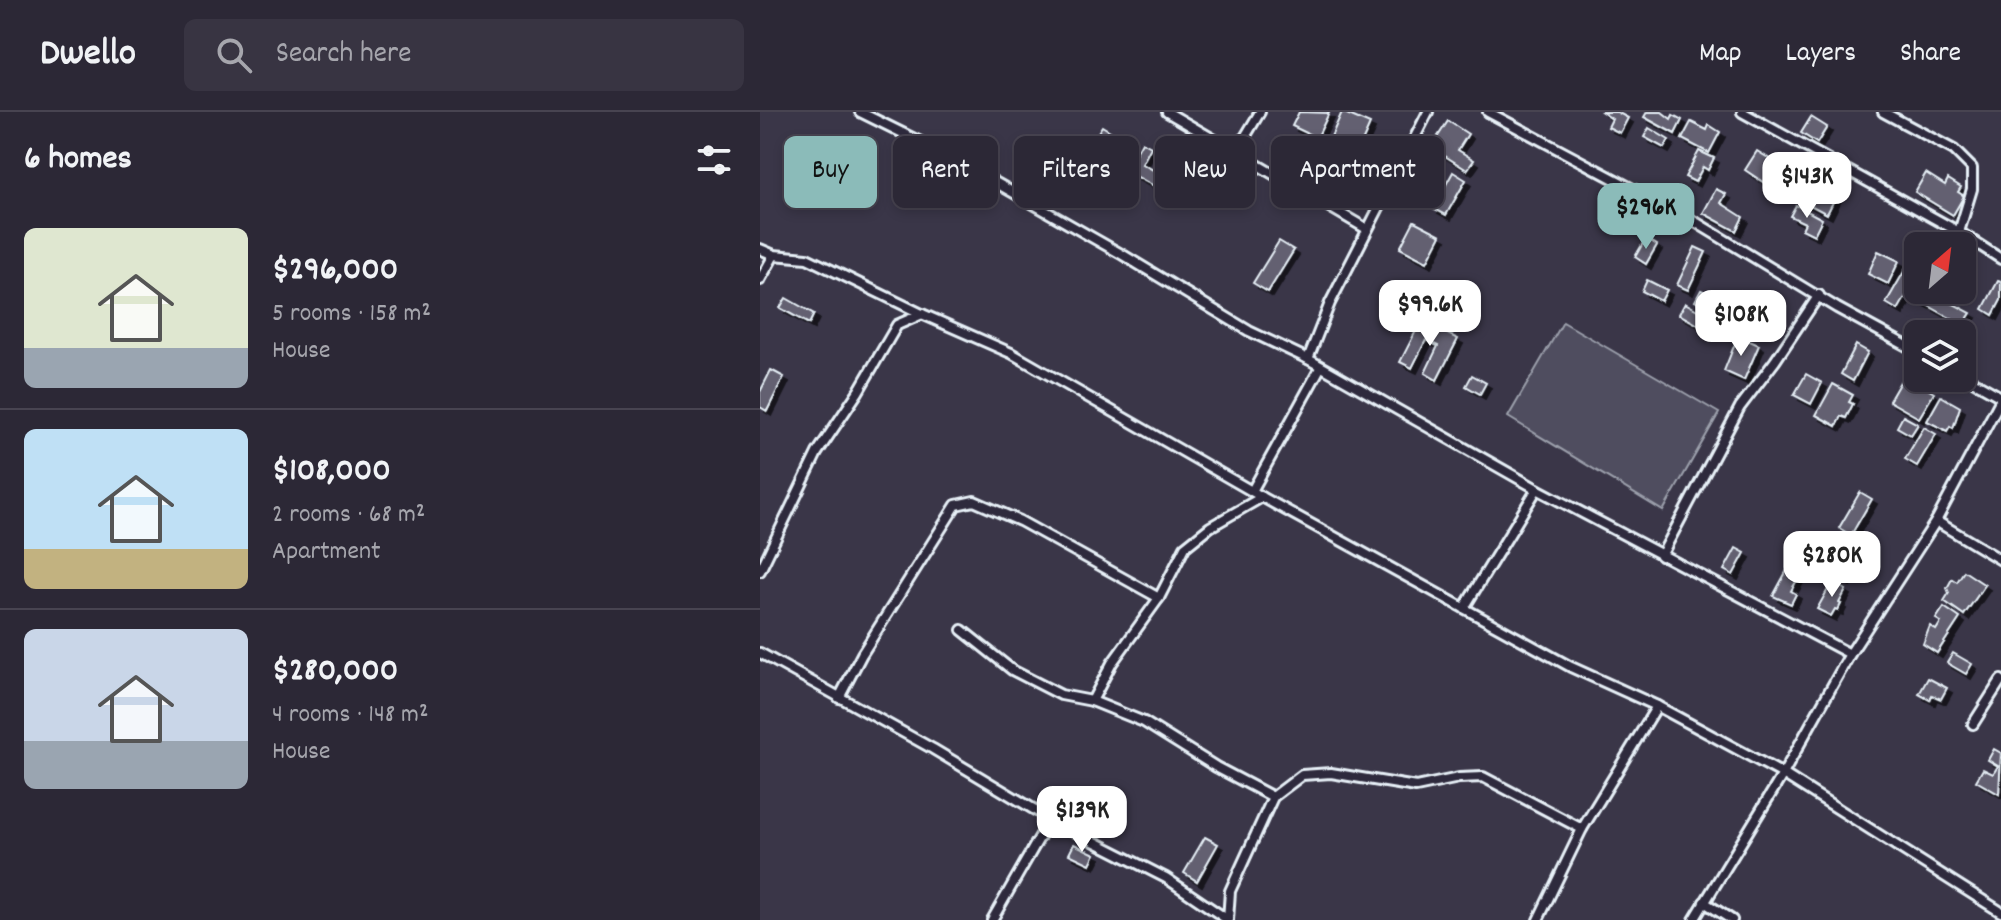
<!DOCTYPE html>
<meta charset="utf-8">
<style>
:root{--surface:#2c2836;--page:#383442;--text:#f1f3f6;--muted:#a6a6ad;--line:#484451;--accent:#8bbbb9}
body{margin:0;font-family:Dekko,sans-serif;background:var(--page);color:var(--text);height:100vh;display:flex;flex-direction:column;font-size:30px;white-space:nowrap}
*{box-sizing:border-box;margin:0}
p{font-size:26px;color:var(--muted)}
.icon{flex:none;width:44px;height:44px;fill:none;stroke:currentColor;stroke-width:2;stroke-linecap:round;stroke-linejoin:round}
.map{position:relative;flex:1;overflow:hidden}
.panel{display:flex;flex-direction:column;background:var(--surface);width:760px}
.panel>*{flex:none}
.banner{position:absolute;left:24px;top:24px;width:760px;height:72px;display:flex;gap:16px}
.needle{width:52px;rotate:28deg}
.buttons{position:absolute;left:1144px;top:120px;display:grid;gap:16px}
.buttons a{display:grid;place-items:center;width:72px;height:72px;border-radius:12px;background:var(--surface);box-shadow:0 4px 12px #0003,0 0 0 2px var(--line);font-size:40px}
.price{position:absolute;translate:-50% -68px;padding:0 18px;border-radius:16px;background:#fff;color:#222;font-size:26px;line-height:52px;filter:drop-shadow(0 2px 4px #0008)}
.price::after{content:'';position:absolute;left:50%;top:48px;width:24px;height:18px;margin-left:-12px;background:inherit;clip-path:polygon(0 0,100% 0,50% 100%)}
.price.selected{background:var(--accent);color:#111}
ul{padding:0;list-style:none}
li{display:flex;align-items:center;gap:24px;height:200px;padding:0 24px}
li+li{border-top:2px solid var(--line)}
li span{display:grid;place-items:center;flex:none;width:224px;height:160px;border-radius:12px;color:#555}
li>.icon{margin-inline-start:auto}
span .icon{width:96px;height:96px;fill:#fffc;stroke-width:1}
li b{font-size:34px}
h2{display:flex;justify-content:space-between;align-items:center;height:96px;padding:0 24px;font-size:34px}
.tag{padding:0 28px;border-radius:12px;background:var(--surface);box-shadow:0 4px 12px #0003,0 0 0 2px var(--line);font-size:28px;line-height:72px}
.tag.selected{background:var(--accent);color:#111}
header{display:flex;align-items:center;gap:48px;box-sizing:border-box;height:112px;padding:0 40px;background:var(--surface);border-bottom:2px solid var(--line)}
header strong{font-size:38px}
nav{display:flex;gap:44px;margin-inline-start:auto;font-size:28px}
.search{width:560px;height:72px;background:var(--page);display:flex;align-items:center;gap:20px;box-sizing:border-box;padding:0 28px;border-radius:12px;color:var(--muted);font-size:30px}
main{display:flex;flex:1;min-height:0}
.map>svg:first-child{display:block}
.green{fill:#504e5f;stroke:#9ca0ac;stroke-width:2}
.building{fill:#636171;stroke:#e8f1f8;stroke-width:2;filter:url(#shadow)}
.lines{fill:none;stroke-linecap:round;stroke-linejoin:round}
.minor-casing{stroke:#e8f1f8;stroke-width:14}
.minor{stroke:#2f2a3d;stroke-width:8}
</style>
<header>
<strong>Dwello</strong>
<div class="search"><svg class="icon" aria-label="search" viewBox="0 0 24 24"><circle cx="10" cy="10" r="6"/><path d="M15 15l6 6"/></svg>Search here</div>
<nav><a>Map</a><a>Layers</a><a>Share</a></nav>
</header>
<main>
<section class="panel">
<h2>6 homes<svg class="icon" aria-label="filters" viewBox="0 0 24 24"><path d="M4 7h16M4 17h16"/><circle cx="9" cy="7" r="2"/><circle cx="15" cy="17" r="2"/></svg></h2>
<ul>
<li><span style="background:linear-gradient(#dfe7d0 75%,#9aa5b1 0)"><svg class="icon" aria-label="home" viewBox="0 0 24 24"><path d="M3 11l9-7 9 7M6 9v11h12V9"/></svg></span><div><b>$296,000</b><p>5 rooms · 158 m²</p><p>House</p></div></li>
<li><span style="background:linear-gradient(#bfe0f5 75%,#c2b280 0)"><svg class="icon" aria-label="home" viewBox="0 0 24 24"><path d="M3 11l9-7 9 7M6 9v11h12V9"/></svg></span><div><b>$108,000</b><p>2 rooms · 68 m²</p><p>Apartment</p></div></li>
<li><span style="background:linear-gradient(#c9d6e8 70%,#9aa5b1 0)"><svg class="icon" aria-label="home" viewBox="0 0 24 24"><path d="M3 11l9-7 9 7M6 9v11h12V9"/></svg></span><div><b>$280,000</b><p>4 rooms · 148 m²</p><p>House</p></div></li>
</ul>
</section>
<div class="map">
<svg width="1241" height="808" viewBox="0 0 1241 808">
<defs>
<filter id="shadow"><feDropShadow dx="5" dy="5" stdDeviation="0" flood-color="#0009"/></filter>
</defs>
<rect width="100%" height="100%" fill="#3a3648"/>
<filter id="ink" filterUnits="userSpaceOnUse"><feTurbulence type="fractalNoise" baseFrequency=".0125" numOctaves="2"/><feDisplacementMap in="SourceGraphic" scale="16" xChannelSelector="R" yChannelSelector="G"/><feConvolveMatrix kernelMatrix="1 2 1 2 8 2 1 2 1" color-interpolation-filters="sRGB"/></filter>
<g filter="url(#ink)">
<polygon class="green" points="803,210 959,301 903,399 748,305"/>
<g class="building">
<polygon points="539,0 569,1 557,26 532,14"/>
<polygon points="582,0 610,12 598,39 570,27"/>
<polygon points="842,0 857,0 868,6 860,21 848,15 852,7"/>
<polygon points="887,0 902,0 911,7 913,3 922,8 915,22 884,5"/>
<polygon points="1051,5 1067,15 1057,31 1041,21"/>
<polygon points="688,9 708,22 698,38 714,48 707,58 671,35"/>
<polygon points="931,10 947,18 949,13 960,20 949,41 922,27"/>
<polygon points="342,14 373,33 359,55 328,36"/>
<polygon points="889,16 909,28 904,36 884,25"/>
<polygon points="382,30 391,35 382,52 416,70 409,82 366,59"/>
<polygon points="939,39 954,46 948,58 943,55 935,70 925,65"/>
<polygon points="997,39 1031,60 1018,80 985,58"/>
<polygon points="693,60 706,68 686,103 673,96"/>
<polygon points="1166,61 1185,73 1188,67 1201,75 1198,80 1204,84 1193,103 1155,80"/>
<polygon points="1049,69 1076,84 1067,102 1039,87"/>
<polygon points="956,77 966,82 961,91 983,105 976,119 943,101"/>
<polygon points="1036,93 1062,107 1054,123 1042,117 1045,111 1030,104"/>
<polygon points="654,109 681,123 667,150 640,136"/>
<polygon points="886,126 897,133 886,152 875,145"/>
<polygon points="519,129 534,138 508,180 493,171"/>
<polygon points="935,135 946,140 928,178 917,173"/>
<polygon points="1118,139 1139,149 1128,172 1108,162"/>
<polygon points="1145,158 1157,165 1138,198 1126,191"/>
<polygon points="887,168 907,178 901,189 882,179"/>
<polygon points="1238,169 1241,170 1241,188 1233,203 1223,197"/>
<polygon points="941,178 955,185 949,197 935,189"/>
<polygon points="1167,178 1211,201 1203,213 1160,189"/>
<polygon points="981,179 992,184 986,199 997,204 991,217 968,207"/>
<polygon points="26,186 54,202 49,212 20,196"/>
<polygon points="925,191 959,210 953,221 919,202"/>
<polygon points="661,209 698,227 677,268 665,261 678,234 666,228 652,256 640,250"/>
<polygon points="978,224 999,233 984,268 964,259"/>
<polygon points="1096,233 1108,240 1093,269 1081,262"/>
<polygon points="11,258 24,265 7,299 0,295 0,280"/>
<polygon points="1046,262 1062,271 1051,292 1034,283"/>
<polygon points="712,263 726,271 720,282 706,274"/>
<polygon points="1144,263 1174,281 1159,306 1129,289"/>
<polygon points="1073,272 1093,283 1089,290 1093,292 1086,306 1081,304 1076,314 1056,303"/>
<polygon points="1181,284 1200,295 1193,316 1190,314 1187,319 1167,309"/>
<polygon points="1143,304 1158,312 1151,323 1137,315"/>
<polygon points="1164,315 1176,322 1157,354 1145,347"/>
<polygon points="1100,380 1112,387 1091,423 1079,416"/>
<polygon points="976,436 985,441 973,463 964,458"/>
<polygon points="1087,444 1096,450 1085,469 1076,464"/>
<polygon points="1032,449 1044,455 1031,479 1036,482 1031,492 1013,484"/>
<polygon points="1204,459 1225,473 1204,503 1184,489 1189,481 1187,476 1192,467 1197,470"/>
<polygon points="1072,470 1086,478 1079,491 1081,492 1078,498 1075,497 1071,504 1057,497"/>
<polygon points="1184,495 1200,506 1177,541 1163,532 1170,514 1176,518 1181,510 1176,507"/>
<polygon points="1193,541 1212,552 1206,562 1187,551"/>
<polygon points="1168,566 1187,576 1181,587 1172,583 1170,588 1159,582"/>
<polygon points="1234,637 1241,641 1239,682 1216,669 1223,657 1233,662 1238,654 1228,648"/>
<polygon points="445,725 458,732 437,769 424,761"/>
<polygon points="314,732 335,742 330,752 309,742"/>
</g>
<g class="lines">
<g class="minor-casing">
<g id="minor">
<polyline points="100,0 189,44 363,143 489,219 548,247 777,377 1090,542 1176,409 1241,287"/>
<polyline points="407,0 607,117"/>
<polyline points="728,0 937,111 1077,196 1158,240"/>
<polyline points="982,0 1199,120 1241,147"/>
<polyline points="1123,0 1194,38 1212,56 1212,77 1199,120"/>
<polyline points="476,40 500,0"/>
<polyline points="0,137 14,143 47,146 162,202 251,241 502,385 811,555 897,594 1023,662 1241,800"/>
<polyline points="0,168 14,143"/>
<polyline points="548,247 570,191 668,0"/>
<polyline points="1202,263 1241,285"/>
<polyline points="492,379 560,256"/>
<polyline points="1176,409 1241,448"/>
<polyline points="901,444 980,295 1015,249 1059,183"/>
<polyline points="0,459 57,341 98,280 137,213 162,202"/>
<polyline points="704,496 777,377"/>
<polyline points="202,518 252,558 301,583 332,589 384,610 456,655 513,685"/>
<polyline points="0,541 173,637 290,707 406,766 468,808"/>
<polyline points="79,586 102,542 196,393 214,389 260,409 399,486"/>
<polyline points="332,589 352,551 399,486 425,435 450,415 502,385"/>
<polyline points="1213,612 1241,568"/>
<polyline points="944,790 972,808"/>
<polyline points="232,808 290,707"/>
<polyline points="468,808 470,779 513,685 542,663 571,661 656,675 699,666 723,665 822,717"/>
<polyline points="778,808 822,717 897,594"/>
<polyline points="934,808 1023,662 1090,542"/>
</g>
</g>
<use href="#minor" class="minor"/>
</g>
</g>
</svg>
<div class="buttons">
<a><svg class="needle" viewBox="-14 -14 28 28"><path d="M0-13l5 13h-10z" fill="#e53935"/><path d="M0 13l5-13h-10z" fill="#a6a6ad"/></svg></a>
<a><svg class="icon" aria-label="layers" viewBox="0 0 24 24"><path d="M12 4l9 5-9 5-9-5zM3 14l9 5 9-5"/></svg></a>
</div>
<b class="price" style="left:1047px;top:108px">$143K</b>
<b class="price selected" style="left:886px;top:139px">$296K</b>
<b class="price" style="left:670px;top:236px">$99.6K</b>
<b class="price" style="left:981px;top:246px">$108K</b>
<b class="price" style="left:1072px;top:487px">$280K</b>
<b class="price" style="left:322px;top:742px">$139K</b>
<div class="banner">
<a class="tag selected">Buy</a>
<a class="tag">Rent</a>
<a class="tag">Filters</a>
<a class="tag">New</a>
<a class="tag">Apartment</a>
</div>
</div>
</main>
